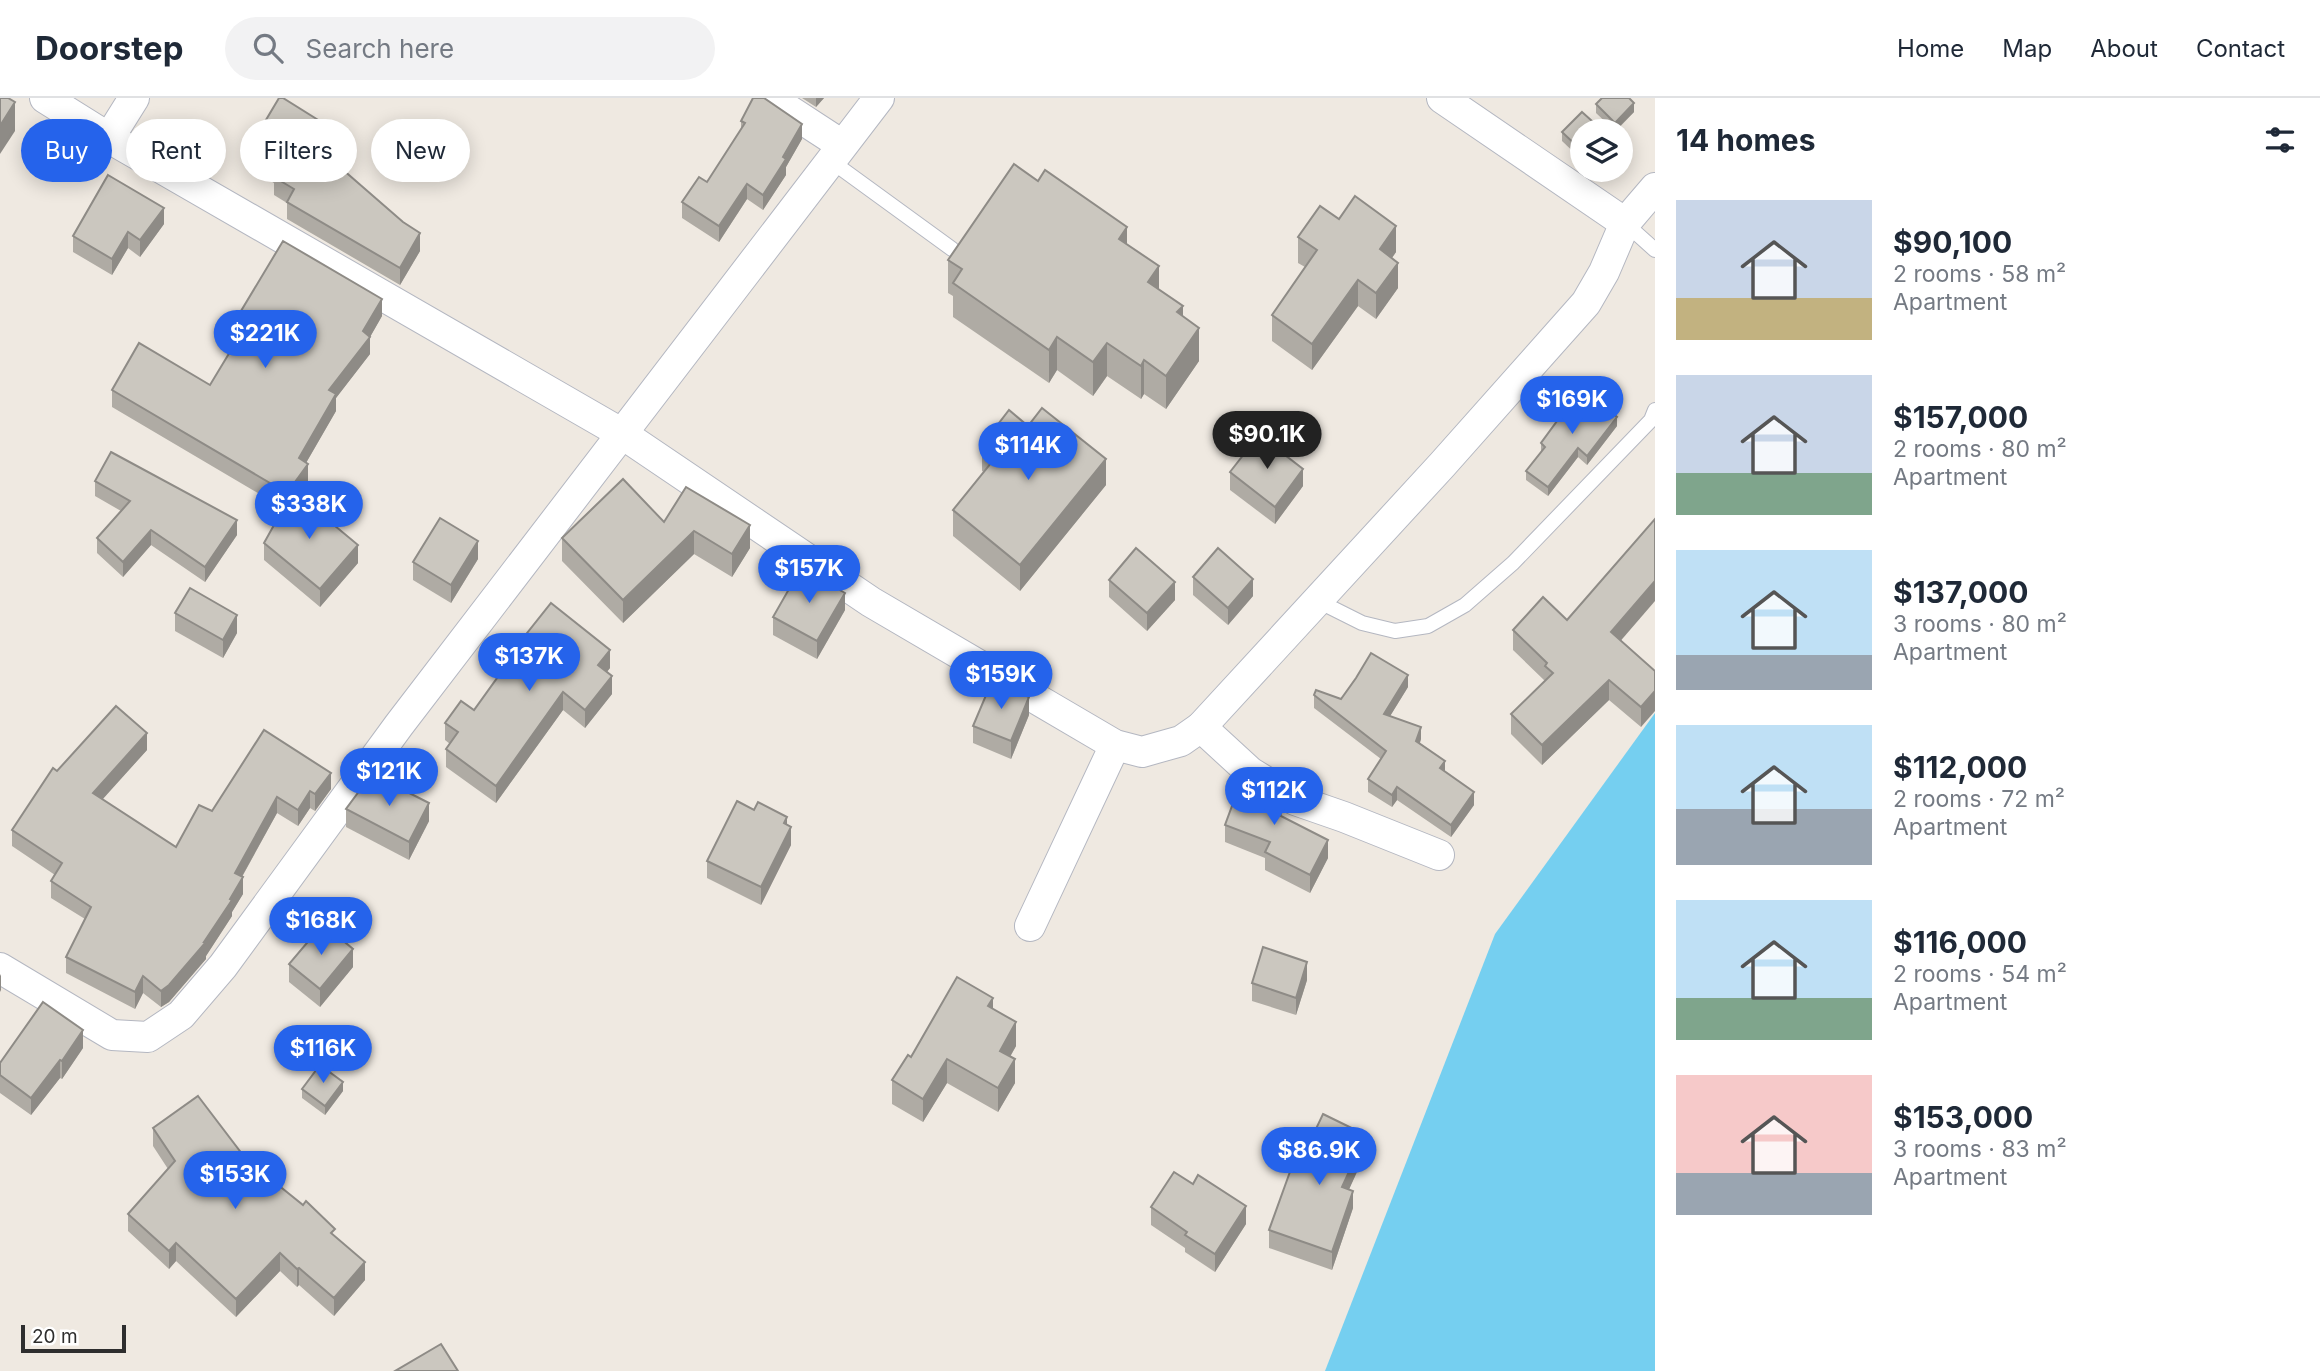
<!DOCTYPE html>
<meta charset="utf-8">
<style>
:root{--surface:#fff;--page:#f2f2f3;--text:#1f2937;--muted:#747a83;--line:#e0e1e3;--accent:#2563eb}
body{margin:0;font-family:Inter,sans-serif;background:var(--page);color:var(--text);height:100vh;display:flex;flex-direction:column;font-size:26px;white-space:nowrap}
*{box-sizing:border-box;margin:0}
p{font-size:23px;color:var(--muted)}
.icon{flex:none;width:38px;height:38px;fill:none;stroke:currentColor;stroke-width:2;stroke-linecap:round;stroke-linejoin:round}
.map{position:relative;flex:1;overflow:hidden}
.details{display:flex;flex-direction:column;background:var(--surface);width:665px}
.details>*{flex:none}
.guide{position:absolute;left:21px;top:21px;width:665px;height:63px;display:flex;gap:14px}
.fabs{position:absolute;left:1570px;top:21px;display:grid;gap:14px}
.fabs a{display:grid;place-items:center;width:63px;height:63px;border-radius:50%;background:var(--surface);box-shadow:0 4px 18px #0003;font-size:35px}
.scale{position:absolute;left:21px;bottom:18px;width:105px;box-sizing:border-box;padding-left:7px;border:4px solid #2e2e2e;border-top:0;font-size:19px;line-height:24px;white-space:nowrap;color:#2e2e2e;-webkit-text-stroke:5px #fff;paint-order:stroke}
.price{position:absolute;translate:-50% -60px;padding:0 16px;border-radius:24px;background:var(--accent);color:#fff;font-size:23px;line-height:46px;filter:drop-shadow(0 2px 4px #0008)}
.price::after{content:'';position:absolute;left:50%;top:42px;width:21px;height:16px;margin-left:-10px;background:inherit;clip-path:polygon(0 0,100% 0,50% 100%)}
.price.selected{background:#222;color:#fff}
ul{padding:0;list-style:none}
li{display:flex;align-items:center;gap:21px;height:175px;padding:0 21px}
li span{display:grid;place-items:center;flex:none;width:196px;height:140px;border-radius:0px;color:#555}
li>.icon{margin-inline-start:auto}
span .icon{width:84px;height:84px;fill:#fffc;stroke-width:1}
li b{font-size:30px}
h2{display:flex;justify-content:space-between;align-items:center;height:84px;padding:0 21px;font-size:30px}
.chip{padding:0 24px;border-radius:32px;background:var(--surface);box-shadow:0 4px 18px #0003;font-size:24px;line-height:63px}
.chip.selected{background:var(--accent);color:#fff}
header{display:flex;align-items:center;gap:42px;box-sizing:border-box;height:98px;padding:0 35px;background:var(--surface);border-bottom:2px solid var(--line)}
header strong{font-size:33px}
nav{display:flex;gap:38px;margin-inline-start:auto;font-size:24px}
.search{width:490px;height:63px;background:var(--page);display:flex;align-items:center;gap:18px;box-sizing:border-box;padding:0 24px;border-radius:38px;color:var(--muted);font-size:26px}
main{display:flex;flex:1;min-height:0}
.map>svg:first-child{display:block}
.water{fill:#75cff0}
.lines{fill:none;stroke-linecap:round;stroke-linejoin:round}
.lane-casing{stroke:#b4b7c1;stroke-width:16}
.street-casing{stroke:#b4b7c1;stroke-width:32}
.lane{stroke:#fff;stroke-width:14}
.street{stroke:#fff;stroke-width:30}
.wall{fill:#afaba4}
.shaded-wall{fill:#8e8b86}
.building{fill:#cbc7bf;stroke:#8e8b86;stroke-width:2}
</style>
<header>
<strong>Doorstep</strong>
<div class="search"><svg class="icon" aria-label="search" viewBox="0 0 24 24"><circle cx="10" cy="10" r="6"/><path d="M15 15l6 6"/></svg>Search here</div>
<nav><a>Home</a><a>Map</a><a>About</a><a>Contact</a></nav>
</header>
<main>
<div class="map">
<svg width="1655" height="1273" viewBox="0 0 1655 1273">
<rect width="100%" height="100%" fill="#efe9e1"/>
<polygon class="water" points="1655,615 1655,1273 1325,1273 1495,836"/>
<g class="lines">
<g class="lane-casing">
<g id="lane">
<polyline points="831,63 952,151"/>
<polyline points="1625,125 1655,152"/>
<polyline points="1318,503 1362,525 1395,533 1428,528 1465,507 1513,465 1651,322 1655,312"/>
</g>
</g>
<g class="street-casing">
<g id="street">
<polyline points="45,0 109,40 621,335 871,504 1115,647 1142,654 1181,643 1201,629 1442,367 1586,205 1604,174 1625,125 1655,90"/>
<polyline points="770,0 842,47"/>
<polyline points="1442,0 1625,125"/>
<polyline points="109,40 134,0"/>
<polyline points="1201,629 1250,674 1295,702 1344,719 1439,757"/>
<polyline points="1030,828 1115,647"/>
<polyline points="0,870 112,937 148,939 181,917 223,868 399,627 879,0"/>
</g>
</g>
<use href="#lane" class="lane"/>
<use href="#street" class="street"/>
</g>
<g class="wall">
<polygon points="802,0 824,0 816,9"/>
<polygon points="1596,6 1634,14 1616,33 1615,33 1596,15"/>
<polygon points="741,23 802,41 786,69 786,77 763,112 747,101 719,144 682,120 682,104 707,84 741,32"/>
<polygon points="1602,33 1582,62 1562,43 1562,34"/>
<polygon points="248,52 339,52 333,63 420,153 400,187 287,121 287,105 274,97 274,85 248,69"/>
<polygon points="1038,83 1127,147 1159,191 1183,218 1199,263 1166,311 1144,296 1141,301 1107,278 1093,298 1057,272 1049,285 953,219 953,198 948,195 948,162"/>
<polygon points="1339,121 1396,154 1392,160 1398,190 1376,221 1358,208 1312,272 1272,243 1272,217 1305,169 1298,165 1298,139"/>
<polygon points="164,126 140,159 128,150 112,177 73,154 73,138"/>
<polygon points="238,218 382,218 370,239 370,256 336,300 336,313 306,365 308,383 298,397 358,465 320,509 264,462 264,445 283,410 112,309 112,292 210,287 241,236 238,235"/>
<polygon points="1028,328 1106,387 1020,493 953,438 953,412 984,374 982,373 982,347"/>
<polygon points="1617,328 1587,367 1578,359 1548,398 1526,382 1526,373 1541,354 1541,345"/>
<polygon points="1230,374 1303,388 1275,426 1230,392"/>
<polygon points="95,383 237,437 205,484 151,447 123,479 97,455 97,440 121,413 95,398"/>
<polygon points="664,424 750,450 732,479 694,456 623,525 562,463 562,440"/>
<polygon points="478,461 451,505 413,482 413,464"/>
<polygon points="1193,479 1253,498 1228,527 1193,497"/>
<polygon points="1109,482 1175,502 1147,533 1109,499"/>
<polygon points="845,512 817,561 773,537 773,519"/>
<polygon points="175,515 237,535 223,560 175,533"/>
<polygon points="1567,522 1621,542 1655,573 1641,629 1609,602 1542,667 1511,636 1511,616 1545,583 1513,552 1513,532"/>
<polygon points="512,554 610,570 607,574 612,596 585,630 563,612 496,705 446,669 446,651 450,646 445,642 445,625 474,612 512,559"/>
<polygon points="1408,589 1390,618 1421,641 1420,645 1474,707 1451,739 1397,702 1392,709 1368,694 1368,681 1381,661 1314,610 1314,597 1341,601"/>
<polygon points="1029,617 1011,661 973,645 973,628"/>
<polygon points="264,632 331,691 315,713 310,710 298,728 277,715 242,779 243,796 232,814 232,818 206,858 206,861 169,904 161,909 143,895 135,911 66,875 66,859 85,821 51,800 51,783 55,777 12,748 12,732 57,673 147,652 102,701 176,749 212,713"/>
<polygon points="346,711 429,723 409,762 346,729"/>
<polygon points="1282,715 1281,718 1328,760 1310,795 1265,772 1265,760 1225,744 1225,727"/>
<polygon points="787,727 791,747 761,807 707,780 707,763"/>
<polygon points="289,866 353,869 320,909 289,884"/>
<polygon points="1307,882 1296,917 1252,903 1252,885"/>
<polygon points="993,911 1016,948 1010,959 1015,985 998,1014 947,985 923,1024 892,1006 892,982 911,959"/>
<polygon points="83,950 62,981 60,980 31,1017 0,995 0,965"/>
<polygon points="302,991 343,993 325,1017 302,1000"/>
<polygon points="153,1030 246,1061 303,1107 335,1139 365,1182 334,1218 299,1187 297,1189 280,1173 236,1219 176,1163 169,1171 128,1133 128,1116 168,1071 153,1048"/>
<polygon points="1366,1054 1349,1091 1353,1110 1332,1172 1269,1150 1269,1132 1296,1073"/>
<polygon points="1151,1109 1246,1126 1215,1174 1185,1154 1185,1150 1151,1127"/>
</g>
<g class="shaded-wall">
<polygon points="816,0 824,0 816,9"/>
<polygon points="15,4 15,33 0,56 0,28"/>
<polygon points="1634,5 1634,14 1615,33 1615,25"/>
<polygon points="802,26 802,41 786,69 786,77 763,112 763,97"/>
<polygon points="339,35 339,52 326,75 326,57"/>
<polygon points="747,86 747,101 719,144 719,128"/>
<polygon points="164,110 164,126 140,159 140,142"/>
<polygon points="1396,128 1396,154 1380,177 1380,151"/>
<polygon points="1127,129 1127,162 1119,141"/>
<polygon points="128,134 128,150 112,177 112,161"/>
<polygon points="420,135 420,153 400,187 400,170"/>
<polygon points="1398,165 1398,190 1376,221 1376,195"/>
<polygon points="1159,168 1159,202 1148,184"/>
<polygon points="1358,182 1358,208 1312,272 1312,246"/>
<polygon points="382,201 382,218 370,239 370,256 336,300 336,313 299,377 299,360 329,292"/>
<polygon points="1183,208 1183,241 1177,214"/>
<polygon points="1199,230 1199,263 1166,311 1166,278"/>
<polygon points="1057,239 1057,272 1049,285 1049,252"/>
<polygon points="1107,245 1107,278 1093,298 1093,264"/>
<polygon points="1144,262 1144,296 1141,301 1141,268"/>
<polygon points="1617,319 1617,328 1587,367 1587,358"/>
<polygon points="1578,350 1578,359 1548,398 1548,389"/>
<polygon points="1106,361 1106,387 1020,493 1020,467"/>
<polygon points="308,366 308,383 287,413 287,395"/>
<polygon points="1303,371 1303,388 1275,426 1275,409"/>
<polygon points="237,422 237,437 205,484 205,469"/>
<polygon points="750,427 750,450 732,479 732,456"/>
<polygon points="151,432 151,447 123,479 123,464"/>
<polygon points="694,433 694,456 623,525 623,502"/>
<polygon points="478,443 478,461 451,505 451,487"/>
<polygon points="358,447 358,465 320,509 320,491"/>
<polygon points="1253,481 1253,498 1228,527 1228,510"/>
<polygon points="1655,483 1655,503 1611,554 1611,534"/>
<polygon points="1175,484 1175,502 1147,533 1147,515"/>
<polygon points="845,495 845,512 817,561 817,543"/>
<polygon points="237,517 237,535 223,560 223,542"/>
<polygon points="610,552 610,570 598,584 598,567"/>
<polygon points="1408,577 1408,589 1384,628 1384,616"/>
<polygon points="612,578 612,596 585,630 585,612"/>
<polygon points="1609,582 1609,602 1542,667 1542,647"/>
<polygon points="1655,593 1655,613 1641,629 1641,609"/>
<polygon points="563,594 563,612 496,705 496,688"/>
<polygon points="1029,599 1029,617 1011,661 1011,643"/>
<polygon points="1421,629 1421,641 1416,655 1416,643"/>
<polygon points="147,635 147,652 93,712 93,695"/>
<polygon points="1445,663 1445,675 1440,670"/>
<polygon points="331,675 331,691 315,713 315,696"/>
<polygon points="1397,689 1397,702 1392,709 1392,697"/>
<polygon points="310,693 310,710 298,728 298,712"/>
<polygon points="1474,694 1474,707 1451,739 1451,727"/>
<polygon points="1282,697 1282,715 1275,733 1275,715"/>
<polygon points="277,699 277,715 235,791 235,775"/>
<polygon points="429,705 429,723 409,762 409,744"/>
<polygon points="787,719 787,736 791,729 791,747 761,807 761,789"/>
<polygon points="1328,742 1328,760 1310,795 1310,777"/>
<polygon points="243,779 243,796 232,814 232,818 206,858 206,861 169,904 161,909 161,893 230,801"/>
<polygon points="353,851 353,869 320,909 320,891"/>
<polygon points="1307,864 1307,882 1296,917 1296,900"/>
<polygon points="1,876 1,892 0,894 0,878"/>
<polygon points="143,878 143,895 135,911 135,894"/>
<polygon points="993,900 993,923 988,908"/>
<polygon points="1016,924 1016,948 1000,976 1000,953"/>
<polygon points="83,932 83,950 62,981 62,963"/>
<polygon points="947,961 947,985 923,1024 923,1001"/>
<polygon points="1015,961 1015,985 998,1014 998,990"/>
<polygon points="60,962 60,980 31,1017 31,1000"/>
<polygon points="343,984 343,993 325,1017 325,1008"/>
<polygon points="1366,1037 1366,1054 1342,1107 1342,1089"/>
<polygon points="1353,1093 1353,1110 1332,1172 1332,1154"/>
<polygon points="1246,1108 1246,1126 1215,1174 1215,1156"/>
<polygon points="176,1145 176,1163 169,1171 169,1153"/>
<polygon points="280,1155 280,1173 236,1219 236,1201"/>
<polygon points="365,1164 365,1182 334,1218 334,1200"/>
<polygon points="299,1170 299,1187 297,1189 297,1171"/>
</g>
<g class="building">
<polygon points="0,0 8,0 15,4 0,28"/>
<polygon points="279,0 283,0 339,35 326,57 403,124 420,135 400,170 287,104 294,91 274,79 280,71 248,52"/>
<polygon points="753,0 764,0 802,26 783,59 786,61 763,97 747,86 719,128 682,104 699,79 707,84 745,25 741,23"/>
<polygon points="1602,0 1629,0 1634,5 1615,25 1596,6"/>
<polygon points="1582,14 1602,32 1582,33 1582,53 1562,34"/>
<polygon points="1014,66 1038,83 1045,72 1127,129 1119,141 1159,168 1148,184 1183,208 1177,214 1199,230 1166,278 1144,262 1141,268 1107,245 1093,264 1057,239 1049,252 953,185 962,171 948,162"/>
<polygon points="108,77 164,110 140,142 128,134 112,161 73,138"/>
<polygon points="1355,98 1396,128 1380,151 1398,165 1376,195 1358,182 1312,246 1272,217 1317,152 1298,139 1320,108 1339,121"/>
<polygon points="283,143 382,201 363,233 370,239 329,292 336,296 299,360 308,366 287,395 112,292 139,245 210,287 248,224 238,218"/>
<polygon points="1582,289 1617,319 1587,358 1578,350 1548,389 1526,373 1545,349 1541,345"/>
<polygon points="1042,310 1106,361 1020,467 953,412 996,359 982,347 1009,312 1028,328"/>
<polygon points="1259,337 1303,371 1275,409 1230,374"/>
<polygon points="111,354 237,422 205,469 151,432 123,464 97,440 130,403 95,383"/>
<polygon points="623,381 664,424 686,389 750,427 732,456 694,433 623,502 562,440"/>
<polygon points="293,393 358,447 320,491 264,445"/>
<polygon points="440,420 478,443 451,487 413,464"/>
<polygon points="1655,421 1655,483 1611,534 1655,573 1655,593 1641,609 1609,582 1542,647 1511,616 1553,575 1545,568 1547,565 1513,532 1543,499 1567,522"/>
<polygon points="1136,450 1175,484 1147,515 1109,482"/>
<polygon points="1218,450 1253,481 1228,510 1193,479"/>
<polygon points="801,470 845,495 817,543 773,519"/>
<polygon points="190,490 237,517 223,542 175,515"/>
<polygon points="551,505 610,552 598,567 612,578 585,612 563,594 496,688 446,651 458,634 445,625 461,603 474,612 515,555 512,554"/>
<polygon points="1371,555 1408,577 1384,616 1421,629 1416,643 1445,663 1440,670 1474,694 1451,727 1397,689 1392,697 1368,681 1386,653 1314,597 1316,592 1341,601 1356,580"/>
<polygon points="992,583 1029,599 1011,643 973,628"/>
<polygon points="116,608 147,635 93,695 176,749 199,707 212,713 264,632 331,675 315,696 310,693 298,712 277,699 235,775 243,779 230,801 232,802 204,844 206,844 169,887 161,893 143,878 135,894 66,859 91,809 51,783 62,765 12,732 53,670 57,673"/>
<polygon points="372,676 429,705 409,744 346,711 360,692 362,693"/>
<polygon points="1242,681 1282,697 1275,715 1328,742 1310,777 1265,754 1270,744 1225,727"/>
<polygon points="737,703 754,712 758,704 787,719 784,725 791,729 761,789 707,763"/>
<polygon points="323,826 353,851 320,891 289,866"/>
<polygon points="1263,849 1307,864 1296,900 1252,885"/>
<polygon points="957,879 993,900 988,908 1016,924 1000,953 1015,961 998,990 947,961 923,1001 892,982 908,957 911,959"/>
<polygon points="43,904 83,932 62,963 60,962 31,1000 0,977 0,965"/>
<polygon points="320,967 343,984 325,1008 302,991"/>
<polygon points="198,998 246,1061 303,1107 306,1103 335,1131 331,1135 365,1164 334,1200 299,1170 297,1171 280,1155 236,1201 176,1145 169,1153 128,1116 175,1063 153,1030"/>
<polygon points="1323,1016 1366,1037 1342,1089 1353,1093 1332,1154 1269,1132 1291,1071 1296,1073"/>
<polygon points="1174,1074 1193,1086 1198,1077 1246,1108 1215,1156 1185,1137 1187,1134 1151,1109"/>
<polygon points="441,1246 458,1273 395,1273"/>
</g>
</svg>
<div class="fabs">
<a><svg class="icon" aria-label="layers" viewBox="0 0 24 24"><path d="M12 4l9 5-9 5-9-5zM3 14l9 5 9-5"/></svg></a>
</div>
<div class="scale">20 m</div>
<b class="price" style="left:265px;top:272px">$221K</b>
<b class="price" style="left:1572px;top:338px">$169K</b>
<b class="price selected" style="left:1267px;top:373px">$90.1K</b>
<b class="price" style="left:1028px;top:384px">$114K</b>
<b class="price" style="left:309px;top:443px">$338K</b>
<b class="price" style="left:809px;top:507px">$157K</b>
<b class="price" style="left:529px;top:595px">$137K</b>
<b class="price" style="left:1001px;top:613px">$159K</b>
<b class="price" style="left:389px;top:710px">$121K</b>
<b class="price" style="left:1274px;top:729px">$112K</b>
<b class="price" style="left:321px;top:859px">$168K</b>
<b class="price" style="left:323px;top:987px">$116K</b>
<b class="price" style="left:1319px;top:1089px">$86.9K</b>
<b class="price" style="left:235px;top:1113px">$153K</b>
<div class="guide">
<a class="chip selected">Buy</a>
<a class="chip">Rent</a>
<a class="chip">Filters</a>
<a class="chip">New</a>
</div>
</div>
<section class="details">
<h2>14 homes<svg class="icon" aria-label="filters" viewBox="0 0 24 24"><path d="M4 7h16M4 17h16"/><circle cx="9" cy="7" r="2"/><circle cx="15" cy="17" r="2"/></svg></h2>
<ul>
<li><span style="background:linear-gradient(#c9d6e8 70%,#c2b280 0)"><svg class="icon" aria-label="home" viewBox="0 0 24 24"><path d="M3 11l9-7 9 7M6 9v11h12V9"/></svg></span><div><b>$90,100</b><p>2 rooms · 58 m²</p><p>Apartment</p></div></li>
<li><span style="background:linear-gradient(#c9d6e8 70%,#7fa58c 0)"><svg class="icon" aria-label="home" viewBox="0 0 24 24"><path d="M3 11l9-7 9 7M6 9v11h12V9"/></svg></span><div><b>$157,000</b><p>2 rooms · 80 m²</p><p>Apartment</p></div></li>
<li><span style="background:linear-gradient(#bfe0f5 75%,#9aa5b1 0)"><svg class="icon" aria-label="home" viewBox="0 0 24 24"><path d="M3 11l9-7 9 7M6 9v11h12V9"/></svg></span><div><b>$137,000</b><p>3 rooms · 80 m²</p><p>Apartment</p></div></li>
<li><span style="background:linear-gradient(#bfe0f5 60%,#9aa5b1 0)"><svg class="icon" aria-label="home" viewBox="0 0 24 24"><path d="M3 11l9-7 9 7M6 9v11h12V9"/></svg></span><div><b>$112,000</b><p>2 rooms · 72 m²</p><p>Apartment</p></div></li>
<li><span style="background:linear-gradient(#bfe0f5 70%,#7fa58c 0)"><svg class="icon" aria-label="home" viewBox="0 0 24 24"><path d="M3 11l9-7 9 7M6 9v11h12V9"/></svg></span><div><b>$116,000</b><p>2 rooms · 54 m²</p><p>Apartment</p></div></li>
<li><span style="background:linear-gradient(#f6c9c9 70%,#9aa5b1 0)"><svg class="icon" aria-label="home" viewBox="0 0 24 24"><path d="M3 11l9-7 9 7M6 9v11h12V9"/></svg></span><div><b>$153,000</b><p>3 rooms · 83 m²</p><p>Apartment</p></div></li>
</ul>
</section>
</main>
